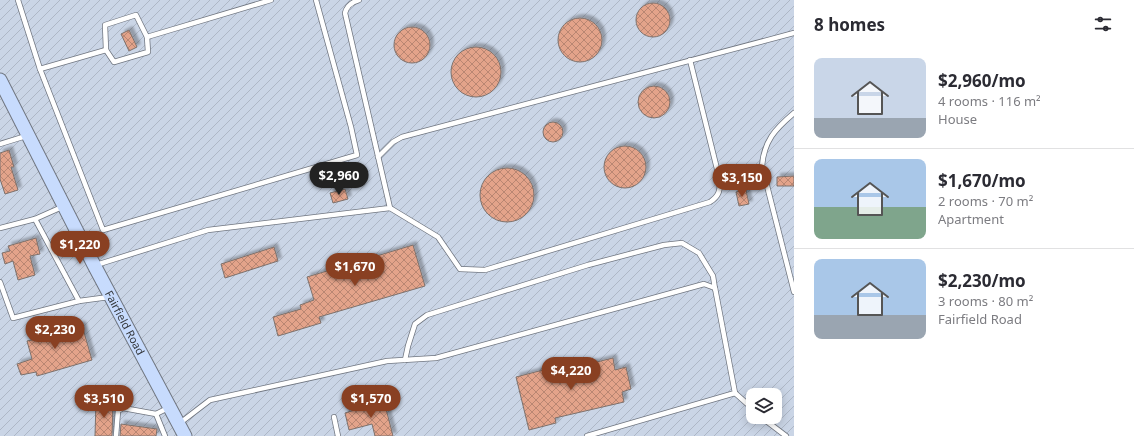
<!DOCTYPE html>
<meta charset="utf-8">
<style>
:root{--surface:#fff;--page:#f2f2f3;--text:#2b2b33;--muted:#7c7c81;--line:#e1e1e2;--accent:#894022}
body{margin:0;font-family:"Noto Sans",sans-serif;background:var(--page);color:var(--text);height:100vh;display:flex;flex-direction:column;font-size:15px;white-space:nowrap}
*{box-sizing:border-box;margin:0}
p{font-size:13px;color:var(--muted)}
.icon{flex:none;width:22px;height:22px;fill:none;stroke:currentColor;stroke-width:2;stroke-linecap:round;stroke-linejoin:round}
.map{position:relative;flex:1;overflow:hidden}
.drawer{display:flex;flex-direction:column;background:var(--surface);width:340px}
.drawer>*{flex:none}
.buttons{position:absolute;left:746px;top:388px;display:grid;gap:8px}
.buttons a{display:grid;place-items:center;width:36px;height:36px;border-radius:8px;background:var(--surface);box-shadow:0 2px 10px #0003;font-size:20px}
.price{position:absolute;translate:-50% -34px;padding:0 9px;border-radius:14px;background:var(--accent);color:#fff;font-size:13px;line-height:26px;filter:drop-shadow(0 1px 2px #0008)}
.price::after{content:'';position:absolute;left:50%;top:24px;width:12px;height:9px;margin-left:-6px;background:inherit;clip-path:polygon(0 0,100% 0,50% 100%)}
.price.active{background:#222;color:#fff}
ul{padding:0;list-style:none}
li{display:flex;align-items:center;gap:12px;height:100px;padding:0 20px}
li+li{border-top:1px solid var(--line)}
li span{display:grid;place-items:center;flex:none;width:112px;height:80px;border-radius:8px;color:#555}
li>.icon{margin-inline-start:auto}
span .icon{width:48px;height:48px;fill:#fffc;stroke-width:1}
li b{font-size:17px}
h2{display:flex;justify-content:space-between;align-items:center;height:48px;padding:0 20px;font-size:17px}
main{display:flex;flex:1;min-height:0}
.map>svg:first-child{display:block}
.industrial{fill:url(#industrial-furrows);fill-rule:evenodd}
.building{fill:url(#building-cross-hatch);stroke:#7d716c;filter:url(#shadow)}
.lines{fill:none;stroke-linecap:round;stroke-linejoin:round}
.lane-casing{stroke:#707680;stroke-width:6}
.secondary-casing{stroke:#707680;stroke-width:15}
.lane{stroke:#fff;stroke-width:4.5}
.secondary{stroke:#c7dbfd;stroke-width:13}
.labels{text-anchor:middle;stroke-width:3;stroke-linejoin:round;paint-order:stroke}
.street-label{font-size:11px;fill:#33363a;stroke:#d8dfea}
</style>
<main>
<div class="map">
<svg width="794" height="436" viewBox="0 0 794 436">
<defs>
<pattern id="industrial-furrows" width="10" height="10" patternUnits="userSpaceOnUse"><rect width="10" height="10" fill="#cad5e6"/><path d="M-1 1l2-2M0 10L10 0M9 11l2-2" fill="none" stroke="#aeb7c6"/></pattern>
<pattern id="building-cross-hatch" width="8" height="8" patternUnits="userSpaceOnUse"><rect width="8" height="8" fill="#e3a38a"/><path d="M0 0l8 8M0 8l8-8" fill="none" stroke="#b98672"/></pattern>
<filter id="shadow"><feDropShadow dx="3.5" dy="-3.5" stdDeviation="1" flood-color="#0004"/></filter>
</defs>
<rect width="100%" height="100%" fill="#d8dfea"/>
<path class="industrial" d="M0,0H794V436H0ZM753,395H775V417H753Z"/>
<g class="building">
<circle cx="653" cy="20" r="17"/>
<circle cx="580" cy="40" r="22"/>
<circle cx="412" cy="45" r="18"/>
<polygon points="129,30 137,47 129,51 121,34"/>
<circle cx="476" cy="72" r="25"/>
<circle cx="654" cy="102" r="16"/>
<circle cx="553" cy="132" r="10"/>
<circle cx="625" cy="167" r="21"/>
<polygon points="9,150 14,167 11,167 18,190 5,194 0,179 0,153"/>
<circle cx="507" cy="195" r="27"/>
<polygon points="794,176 794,186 777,186 777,177"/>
<polygon points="345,189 348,199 333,203 330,193"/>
<polygon points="746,190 749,204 739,206 736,192"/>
<polygon points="36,238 40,254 30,256 35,275 18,280 13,261 5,264 2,253 10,251 8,246"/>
<polygon points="413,245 425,286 319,317 321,323 278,336 273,317 301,309 300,305 314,300 307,277"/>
<polygon points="274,247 278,261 225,278 221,264"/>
<polygon points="44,321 48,335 82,325 92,360 37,376 36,372 21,375 17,364 32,359 27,341 36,339 31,324"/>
<polygon points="613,358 615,370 626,367 631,389 622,392 624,402 555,418 556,423 529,430 516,377 543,370 544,375"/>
<polygon points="96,401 113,402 112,436 95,436"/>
<polygon points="384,401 393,436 375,436 372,424 349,430 345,413"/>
<polygon points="121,424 157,429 156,436 120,436"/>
</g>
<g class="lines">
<g class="lane-casing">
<g id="lane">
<polyline points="18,0 40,69 106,50 105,25 136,15 147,37 271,0"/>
<polyline points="106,50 114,62 148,52 147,37"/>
<polyline points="40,69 103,230 357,155 351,127 316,0"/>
<path d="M794,113C775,129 764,141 762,166L794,292"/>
<polyline points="0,144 26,136"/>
<polyline points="378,157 393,142 402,137 794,33"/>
<path d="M390,208L438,237L460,269L485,270L710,202C719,196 720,191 720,181L690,60"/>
<polyline points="35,219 62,207"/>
<polyline points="0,228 35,219 79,301"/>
<path d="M96,265L208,230L390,208L345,13C347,5 352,2 359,0"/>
<polyline points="0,282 13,318 79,301 109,297"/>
<polyline points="405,360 408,346 415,324 427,315 588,265 664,245 682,243 699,253 713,276 715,289"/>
<polyline points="735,393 753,409"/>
<polyline points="156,414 165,436"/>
<polyline points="334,417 338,436"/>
<polyline points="761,417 786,436"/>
<polyline points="180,423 210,400 387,361 436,358 704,284 715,288 735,393 587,436"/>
<polyline points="116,436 118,411 123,408 156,414 168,408"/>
</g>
</g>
<g class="secondary-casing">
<g id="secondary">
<path id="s1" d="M0,80L94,265L185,436"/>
</g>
</g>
<use href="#lane" class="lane"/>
<use href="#secondary" class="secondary"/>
</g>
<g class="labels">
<g class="street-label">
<text dy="4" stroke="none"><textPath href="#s1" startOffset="273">Fairfield Road</textPath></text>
</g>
</g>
</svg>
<div class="buttons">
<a><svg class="icon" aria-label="layers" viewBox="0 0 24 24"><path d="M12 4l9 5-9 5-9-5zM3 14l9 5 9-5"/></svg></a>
</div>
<b class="price active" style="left:339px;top:196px">$2,960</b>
<b class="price" style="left:742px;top:198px">$3,150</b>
<b class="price" style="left:80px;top:265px">$1,220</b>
<b class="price" style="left:355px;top:287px">$1,670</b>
<b class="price" style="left:55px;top:350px">$2,230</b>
<b class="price" style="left:571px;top:391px">$4,220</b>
<b class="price" style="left:104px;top:419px">$3,510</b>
<b class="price" style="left:371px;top:419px">$1,570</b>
</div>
<section class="drawer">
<h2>8 homes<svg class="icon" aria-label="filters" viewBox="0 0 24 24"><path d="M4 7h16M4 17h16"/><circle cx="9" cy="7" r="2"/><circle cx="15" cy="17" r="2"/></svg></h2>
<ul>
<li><span style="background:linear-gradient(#c9d6e8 75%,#9aa5b1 0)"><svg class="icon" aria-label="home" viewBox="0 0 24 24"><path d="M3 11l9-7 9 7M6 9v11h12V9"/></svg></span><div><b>$2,960/mo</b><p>4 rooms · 116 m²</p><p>House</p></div></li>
<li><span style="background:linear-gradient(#a9c7e8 60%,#7fa58c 0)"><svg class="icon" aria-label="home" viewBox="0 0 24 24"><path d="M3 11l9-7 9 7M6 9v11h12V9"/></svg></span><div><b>$1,670/mo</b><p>2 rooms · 70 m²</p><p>Apartment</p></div></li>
<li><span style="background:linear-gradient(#a9c7e8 70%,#9aa5b1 0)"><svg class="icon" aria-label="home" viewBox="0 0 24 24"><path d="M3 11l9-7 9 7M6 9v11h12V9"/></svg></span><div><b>$2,230/mo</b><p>3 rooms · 80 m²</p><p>Fairfield Road</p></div></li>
</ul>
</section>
</main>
